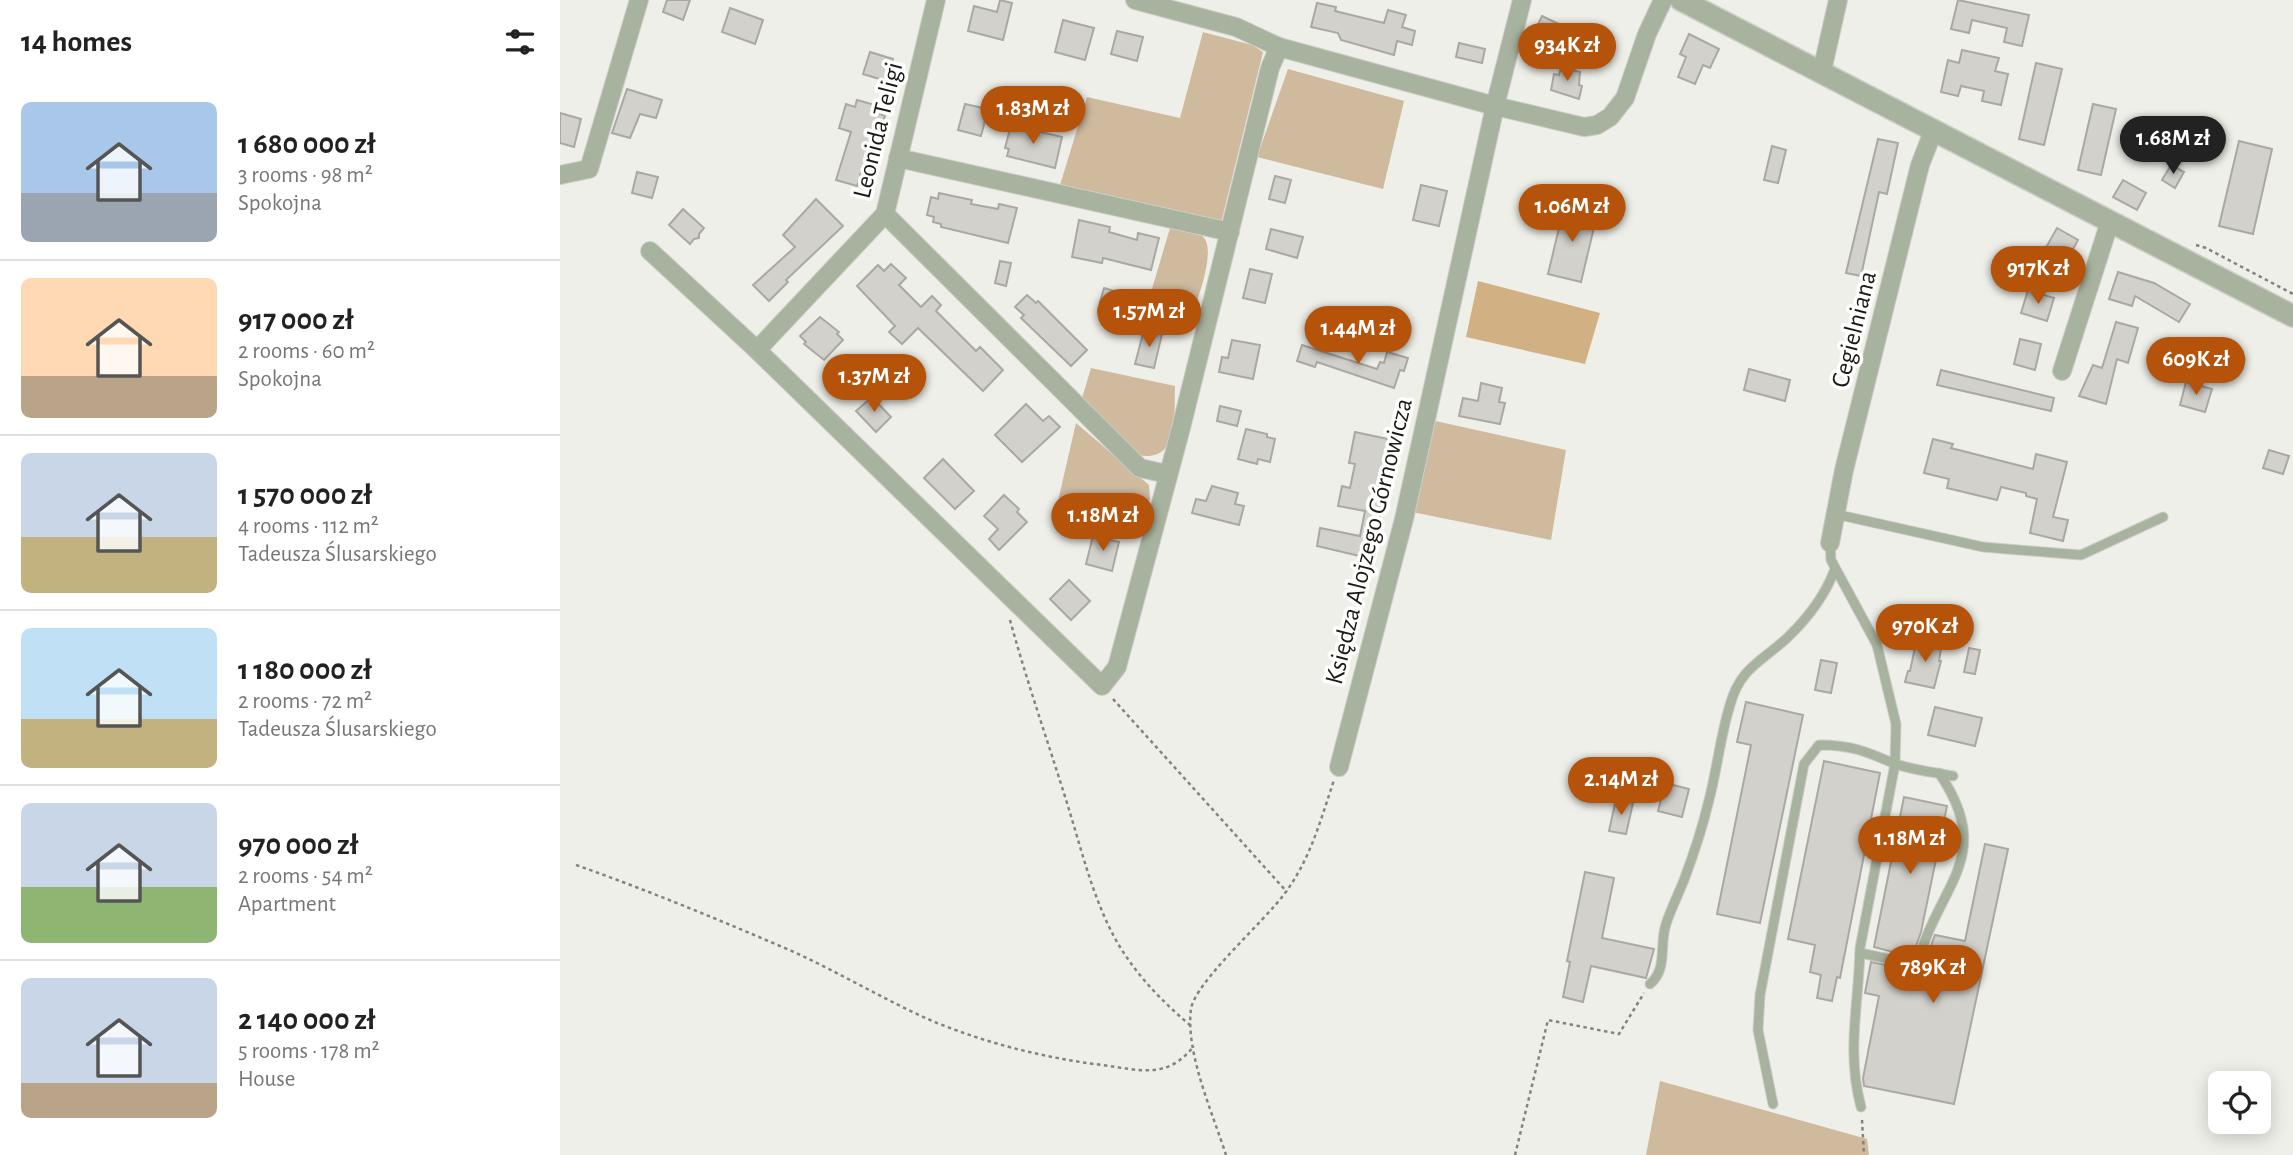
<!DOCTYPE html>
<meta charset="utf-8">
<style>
:root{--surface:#fff;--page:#f6f6f6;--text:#222;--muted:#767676;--line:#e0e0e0;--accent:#b45309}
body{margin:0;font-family:"Alegreya Sans",sans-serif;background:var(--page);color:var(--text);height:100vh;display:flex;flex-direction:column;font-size:26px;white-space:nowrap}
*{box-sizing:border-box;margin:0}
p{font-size:23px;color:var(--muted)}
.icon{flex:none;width:38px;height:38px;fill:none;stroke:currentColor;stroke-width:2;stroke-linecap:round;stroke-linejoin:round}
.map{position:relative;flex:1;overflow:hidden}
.drawer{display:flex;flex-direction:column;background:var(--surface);width:560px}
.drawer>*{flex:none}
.controls{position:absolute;left:1648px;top:1071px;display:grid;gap:14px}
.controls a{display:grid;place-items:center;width:63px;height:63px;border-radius:10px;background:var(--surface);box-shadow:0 4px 18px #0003;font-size:35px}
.price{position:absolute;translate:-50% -60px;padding:0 16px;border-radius:24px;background:var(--accent);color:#fff;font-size:23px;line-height:46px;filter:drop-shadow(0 2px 4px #0008)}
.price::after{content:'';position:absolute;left:50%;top:42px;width:21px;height:16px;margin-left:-10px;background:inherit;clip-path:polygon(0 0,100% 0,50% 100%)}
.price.active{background:#222;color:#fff}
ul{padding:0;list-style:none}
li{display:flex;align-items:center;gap:21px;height:175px;padding:0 21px}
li+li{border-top:2px solid var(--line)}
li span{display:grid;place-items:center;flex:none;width:196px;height:140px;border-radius:10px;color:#555}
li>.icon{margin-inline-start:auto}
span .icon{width:84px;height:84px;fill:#fffc;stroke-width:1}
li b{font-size:30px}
h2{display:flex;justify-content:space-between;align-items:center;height:84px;padding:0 21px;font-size:30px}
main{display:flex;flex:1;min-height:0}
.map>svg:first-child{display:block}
.green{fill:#cfba9e}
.forest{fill:#d1b084}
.building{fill:#d2d1cb;stroke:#aaa8a3;stroke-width:2}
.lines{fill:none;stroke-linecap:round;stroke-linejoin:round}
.service-casing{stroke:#cdcdc7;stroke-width:11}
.minor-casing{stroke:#cdcdc7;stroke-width:20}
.tertiary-casing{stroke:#cdcdc7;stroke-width:24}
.path{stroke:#83837f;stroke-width:2.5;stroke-dasharray:3.5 3.5;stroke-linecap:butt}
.service{stroke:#a8b39f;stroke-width:9}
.minor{stroke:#a8b39f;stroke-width:18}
.tertiary{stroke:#a8b39f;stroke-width:21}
.labels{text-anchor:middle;stroke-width:7;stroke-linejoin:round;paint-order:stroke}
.street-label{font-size:26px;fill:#191917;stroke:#fffffe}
</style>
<main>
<section class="drawer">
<h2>14 homes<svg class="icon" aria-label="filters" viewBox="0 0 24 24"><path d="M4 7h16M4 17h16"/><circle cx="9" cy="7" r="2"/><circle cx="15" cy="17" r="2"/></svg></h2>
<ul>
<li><span style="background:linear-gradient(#a9c7e8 65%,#9aa5b1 0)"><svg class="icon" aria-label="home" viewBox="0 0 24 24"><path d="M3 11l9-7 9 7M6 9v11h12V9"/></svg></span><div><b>1 680 000 zł</b><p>3 rooms · 98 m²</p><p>Spokojna</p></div></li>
<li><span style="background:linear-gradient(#ffd9b3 70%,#b9a48a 0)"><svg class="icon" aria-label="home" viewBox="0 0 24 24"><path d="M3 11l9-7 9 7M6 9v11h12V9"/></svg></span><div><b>917 000 zł</b><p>2 rooms · 60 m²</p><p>Spokojna</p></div></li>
<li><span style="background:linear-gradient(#c9d6e8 60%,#c2b280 0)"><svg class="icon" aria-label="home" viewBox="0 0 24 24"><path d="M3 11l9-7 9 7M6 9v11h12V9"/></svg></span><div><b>1 570 000 zł</b><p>4 rooms · 112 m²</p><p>Tadeusza Ślusarskiego</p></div></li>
<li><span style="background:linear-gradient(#bfe0f5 65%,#c2b280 0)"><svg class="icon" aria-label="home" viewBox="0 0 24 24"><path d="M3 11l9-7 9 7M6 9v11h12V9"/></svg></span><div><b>1 180 000 zł</b><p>2 rooms · 72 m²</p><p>Tadeusza Ślusarskiego</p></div></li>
<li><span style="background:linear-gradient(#c9d6e8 60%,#8fb573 0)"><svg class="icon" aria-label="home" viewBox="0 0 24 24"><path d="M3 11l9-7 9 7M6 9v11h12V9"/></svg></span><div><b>970 000 zł</b><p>2 rooms · 54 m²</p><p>Apartment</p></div></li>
<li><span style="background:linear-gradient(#c9d6e8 75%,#b9a48a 0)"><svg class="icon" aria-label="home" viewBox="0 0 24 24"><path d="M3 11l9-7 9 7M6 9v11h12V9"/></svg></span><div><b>2 140 000 zł</b><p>5 rooms · 178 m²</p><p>House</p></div></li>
</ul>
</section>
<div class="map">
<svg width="1733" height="1155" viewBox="0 0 1733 1155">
<rect width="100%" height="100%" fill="#efefe9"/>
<g class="green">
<polygon points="643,32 692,45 703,52 661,223 500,185 527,97 620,118"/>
<polygon points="728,69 844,101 823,189 697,157"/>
<path d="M610,228C619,230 635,231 642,236C659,248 634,308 629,325L584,316Z"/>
<path d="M531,368L615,386C614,415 620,464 577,455L522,398Z"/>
<polygon points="871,420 1006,450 991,540 852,512"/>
<polygon points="516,423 589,485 590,499 580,535 495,514"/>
<polygon points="1100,1081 1307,1139 1309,1155 1086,1155"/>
</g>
<polygon class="forest" points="918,281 1040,313 1025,364 906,337"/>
<g class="building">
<polygon points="107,0 130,0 123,20 103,12"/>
<polygon points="440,0 452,3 443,40 408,31 414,6 437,12"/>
<polygon points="1398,0 1469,15 1462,46 1444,42 1447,28 1412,20 1409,33 1391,29"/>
<polygon points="757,3 776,7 775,11 824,23 828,10 846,15 842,27 855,31 852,45 837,41 834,55 781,40 778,33 751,27"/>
<polygon points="170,8 203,20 195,44 162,32"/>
<polygon points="982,16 1001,25 995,39 975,31"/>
<polygon points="503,20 534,28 525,60 495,52"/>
<polygon points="557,31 583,37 577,61 551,54"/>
<polygon points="1129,34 1159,49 1150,68 1143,65 1135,84 1118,77 1126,57 1120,54"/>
<polygon points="899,43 925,49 922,63 896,57"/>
<polygon points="1402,50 1439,58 1435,71 1448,74 1441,105 1422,101 1424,91 1401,86 1398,96 1381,92 1388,60 1399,63"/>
<polygon points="310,52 333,59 326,81 303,74"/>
<polygon points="1476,63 1502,69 1484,145 1459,139"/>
<polygon points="1001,67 1020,72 1019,85 1022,86 1019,99 991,90 994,74 999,75"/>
<polygon points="67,89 102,100 96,118 80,114 70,138 52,133"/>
<polygon points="297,100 322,107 320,114 325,116 320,129 315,127 297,186 276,180 291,132 279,128 286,104 295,107"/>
<polygon points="405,104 428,109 421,136 398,130"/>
<polygon points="1533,104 1556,109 1541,175 1518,170"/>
<polygon points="0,113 21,119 14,147 0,143"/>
<polygon points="451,125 502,137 495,168 447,156 449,149 445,148"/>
<polygon points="1318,139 1338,143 1327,194 1319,192 1301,276 1286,273"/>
<polygon points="1679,141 1712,149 1693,234 1659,226"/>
<polygon points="1212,146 1226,150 1218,183 1204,180"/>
<polygon points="1611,165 1624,172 1615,188 1602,180"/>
<polygon points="77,172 98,177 92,198 72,193"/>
<polygon points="715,176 731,180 725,203 709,199"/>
<polygon points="1563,180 1586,193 1577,210 1553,197"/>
<polygon points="861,185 887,191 879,226 853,220"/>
<polygon points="379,193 412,200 411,204 438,209 439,204 457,208 448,243 381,227 381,224 373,222 374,217 367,215 371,197 378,199"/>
<polygon points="256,199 283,226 226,280 228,282 209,301 193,285 235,247 223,235"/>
<polygon points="1004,207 1037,215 1021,282 988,274"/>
<polygon points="123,209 144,228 139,234 139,238 134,239 130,244 109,225"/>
<polygon points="519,220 550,227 549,232 577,240 578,233 599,238 591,270 543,258 542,263 512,257"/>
<polygon points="1497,228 1518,240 1506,262 1484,251"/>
<polygon points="711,229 743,237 737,258 706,249"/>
<polygon points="440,261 451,263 446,286 435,283"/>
<polygon points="331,264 346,278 339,285 361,307 372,296 381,305 376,311 416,351 420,347 443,370 423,391 358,328 342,344 329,332 335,326 297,286 318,265 324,271"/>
<polygon points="690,269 712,274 705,303 683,298"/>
<polygon points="1558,272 1594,283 1630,304 1619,322 1575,296 1572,306 1549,299"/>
<polygon points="544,288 567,295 564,308 540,302"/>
<polygon points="1468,290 1494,298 1487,321 1461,313"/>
<polygon points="467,295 476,303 478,301 527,350 511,366 461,318 464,315 455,307"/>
<polygon points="260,317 279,332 277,334 283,340 264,360 244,344 246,342 240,336"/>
<polygon points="1556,322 1578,328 1568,363 1557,359 1546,404 1519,396 1533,365 1542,368"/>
<polygon points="584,330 602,334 594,368 575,364"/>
<polygon points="1460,339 1481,344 1475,370 1454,364"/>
<polygon points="672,340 700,345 693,379 659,372 662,357 668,358"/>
<polygon points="742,345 817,369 820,362 824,363 827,352 848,358 844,371 840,370 834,388 757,362 755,367 737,361"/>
<polygon points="1189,369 1230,380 1225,401 1184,390"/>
<polygon points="1381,370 1494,398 1491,411 1377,385"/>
<polygon points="1626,382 1652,389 1645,412 1620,405"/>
<polygon points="921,383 942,388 939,402 945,403 940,424 899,416 903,398 918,401"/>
<polygon points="312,397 331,417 316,432 296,411"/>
<polygon points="466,404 483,421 489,416 500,427 462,462 435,435"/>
<polygon points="660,406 681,411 677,426 657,421"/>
<polygon points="686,429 707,434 707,437 715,439 710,462 698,459 697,464 678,459"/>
<polygon points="795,432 837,441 830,471 823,470 816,498 823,500 813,554 805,553 804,557 757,546 760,528 800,536 805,511 778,506 782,486 790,488 795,464 789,463"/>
<polygon points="1373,439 1393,444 1391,448 1473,469 1476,454 1507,462 1493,517 1508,520 1503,541 1470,533 1477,499 1466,496 1466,493 1441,487 1437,500 1387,488 1389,479 1364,473"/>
<polygon points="1709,450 1729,456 1723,474 1703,468"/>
<polygon points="383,459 414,491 395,509 364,478"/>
<polygon points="652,486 678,493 675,504 684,506 679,525 632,513 636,499 646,501"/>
<polygon points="444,495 459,509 457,512 467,522 439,550 429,539 438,529 424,516"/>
<polygon points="533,536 559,542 552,571 526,564"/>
<polygon points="509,580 530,601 511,620 490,599"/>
<polygon points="1357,638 1382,643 1379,661 1381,661 1374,688 1345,682 1348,671 1350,671"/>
<polygon points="1409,648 1420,650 1415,674 1404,672"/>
<polygon points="1261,660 1277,663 1271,693 1255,690"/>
<polygon points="1186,702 1243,715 1200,923 1157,914 1191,745 1177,742"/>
<polygon points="1375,707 1422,718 1415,746 1368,735"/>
<polygon points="1264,761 1320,773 1280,978 1277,977 1272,1001 1257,998 1261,975 1250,972 1255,945 1228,939"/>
<polygon points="1105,783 1129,789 1122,817 1098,811"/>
<polygon points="1344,797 1387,806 1361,932 1352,957 1314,947"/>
<polygon points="1056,799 1073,803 1066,834 1049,831"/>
<polygon points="1425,844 1448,849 1394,1104 1304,1086 1303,1078 1319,996 1305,993 1311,962 1392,979 1398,977 1400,973 1397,966 1366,959 1375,935 1405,941"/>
<polygon points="1025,872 1054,878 1042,938 1094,949 1086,978 1031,966 1023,1002 1003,997 1010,962 1007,961"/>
</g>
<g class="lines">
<g class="service-casing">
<g id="service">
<polyline points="1275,514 1423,547 1521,555 1603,517"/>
<path d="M1270,543L1271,560L1317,645L1336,724L1335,764L1300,948C1299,1004 1286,1051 1301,1107"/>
<polyline points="1300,953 1393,972"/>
<path d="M1357,965C1378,884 1437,857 1379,773"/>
<path d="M1090,984C1108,969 1099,945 1106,924C1111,909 1118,895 1124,880C1133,856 1142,829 1148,804C1157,771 1160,737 1170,705C1180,668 1201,662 1227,638C1248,618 1265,596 1275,569"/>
<path d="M1213,1104L1198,1030L1200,995L1244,764L1259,745C1291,745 1305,751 1333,763C1351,770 1374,772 1393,776"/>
</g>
</g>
<g class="minor-casing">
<g id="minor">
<polyline points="575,0 676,27 719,47 935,106 1024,127 1037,125 1050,117 1065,98 1087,34 1103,0"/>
<polyline points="1262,71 1278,0"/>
<polyline points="338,158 670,232"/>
<polyline points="0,175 29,169 79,0"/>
<polyline points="325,214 580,468 607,474"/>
<polyline points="90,251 197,350 542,686 557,667 621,428 710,68 719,47"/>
<polyline points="197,350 325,214 376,0"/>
<polyline points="1502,371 1550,221"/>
<polyline points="1270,543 1284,470 1360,165 1374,129"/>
<polyline points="779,767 844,519 935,106 962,0"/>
</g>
</g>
<g class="tertiary-casing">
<polyline id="tertiary" points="1121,0 1733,316"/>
</g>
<g class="path">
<polyline points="1636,245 1646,248 1733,294"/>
<path d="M450,620C467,682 488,742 507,803C522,851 534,904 560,947C579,978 604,1003 631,1026"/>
<polyline points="553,699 727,892"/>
<path d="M16,865C90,891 162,921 234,952C282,974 328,1002 377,1023C430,1044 485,1058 542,1065C580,1070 607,1080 634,1046"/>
<polyline points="1302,1120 1304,1155"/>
<path d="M666,1155C653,1114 625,1052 631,1009C635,982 705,921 725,893C750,860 761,819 774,780"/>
<polyline points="955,1155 988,1020 1059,1034 1084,993"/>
</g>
<use href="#service" class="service"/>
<use href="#minor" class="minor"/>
<use href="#tertiary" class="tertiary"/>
</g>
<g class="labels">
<g class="street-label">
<text transform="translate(317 130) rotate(-76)" y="9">Leonida Teligi</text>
<text transform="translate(1293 329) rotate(-76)" y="9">Cegielniana</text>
<text transform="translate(808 541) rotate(-76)" y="9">Księdza Alojzego Górnowicza</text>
</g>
</g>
</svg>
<div class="controls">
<a><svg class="icon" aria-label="locate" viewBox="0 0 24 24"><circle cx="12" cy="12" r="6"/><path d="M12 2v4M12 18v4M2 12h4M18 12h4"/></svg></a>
</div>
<b class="price" style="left:1007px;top:83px">934K zł</b>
<b class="price" style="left:473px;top:146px">1.83M zł</b>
<b class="price active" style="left:1613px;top:176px">1.68M zł</b>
<b class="price" style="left:1012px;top:244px">1.06M zł</b>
<b class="price" style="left:1478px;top:306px">917K zł</b>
<b class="price" style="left:589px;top:349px">1.57M zł</b>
<b class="price" style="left:798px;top:366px">1.44M zł</b>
<b class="price" style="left:1636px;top:397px">609K zł</b>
<b class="price" style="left:314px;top:414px">1.37M zł</b>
<b class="price" style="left:543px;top:553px">1.18M zł</b>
<b class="price" style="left:1365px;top:664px">970K zł</b>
<b class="price" style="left:1061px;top:817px">2.14M zł</b>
<b class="price" style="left:1350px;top:876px">1.18M zł</b>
<b class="price" style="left:1373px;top:1005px">789K zł</b>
</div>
</main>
